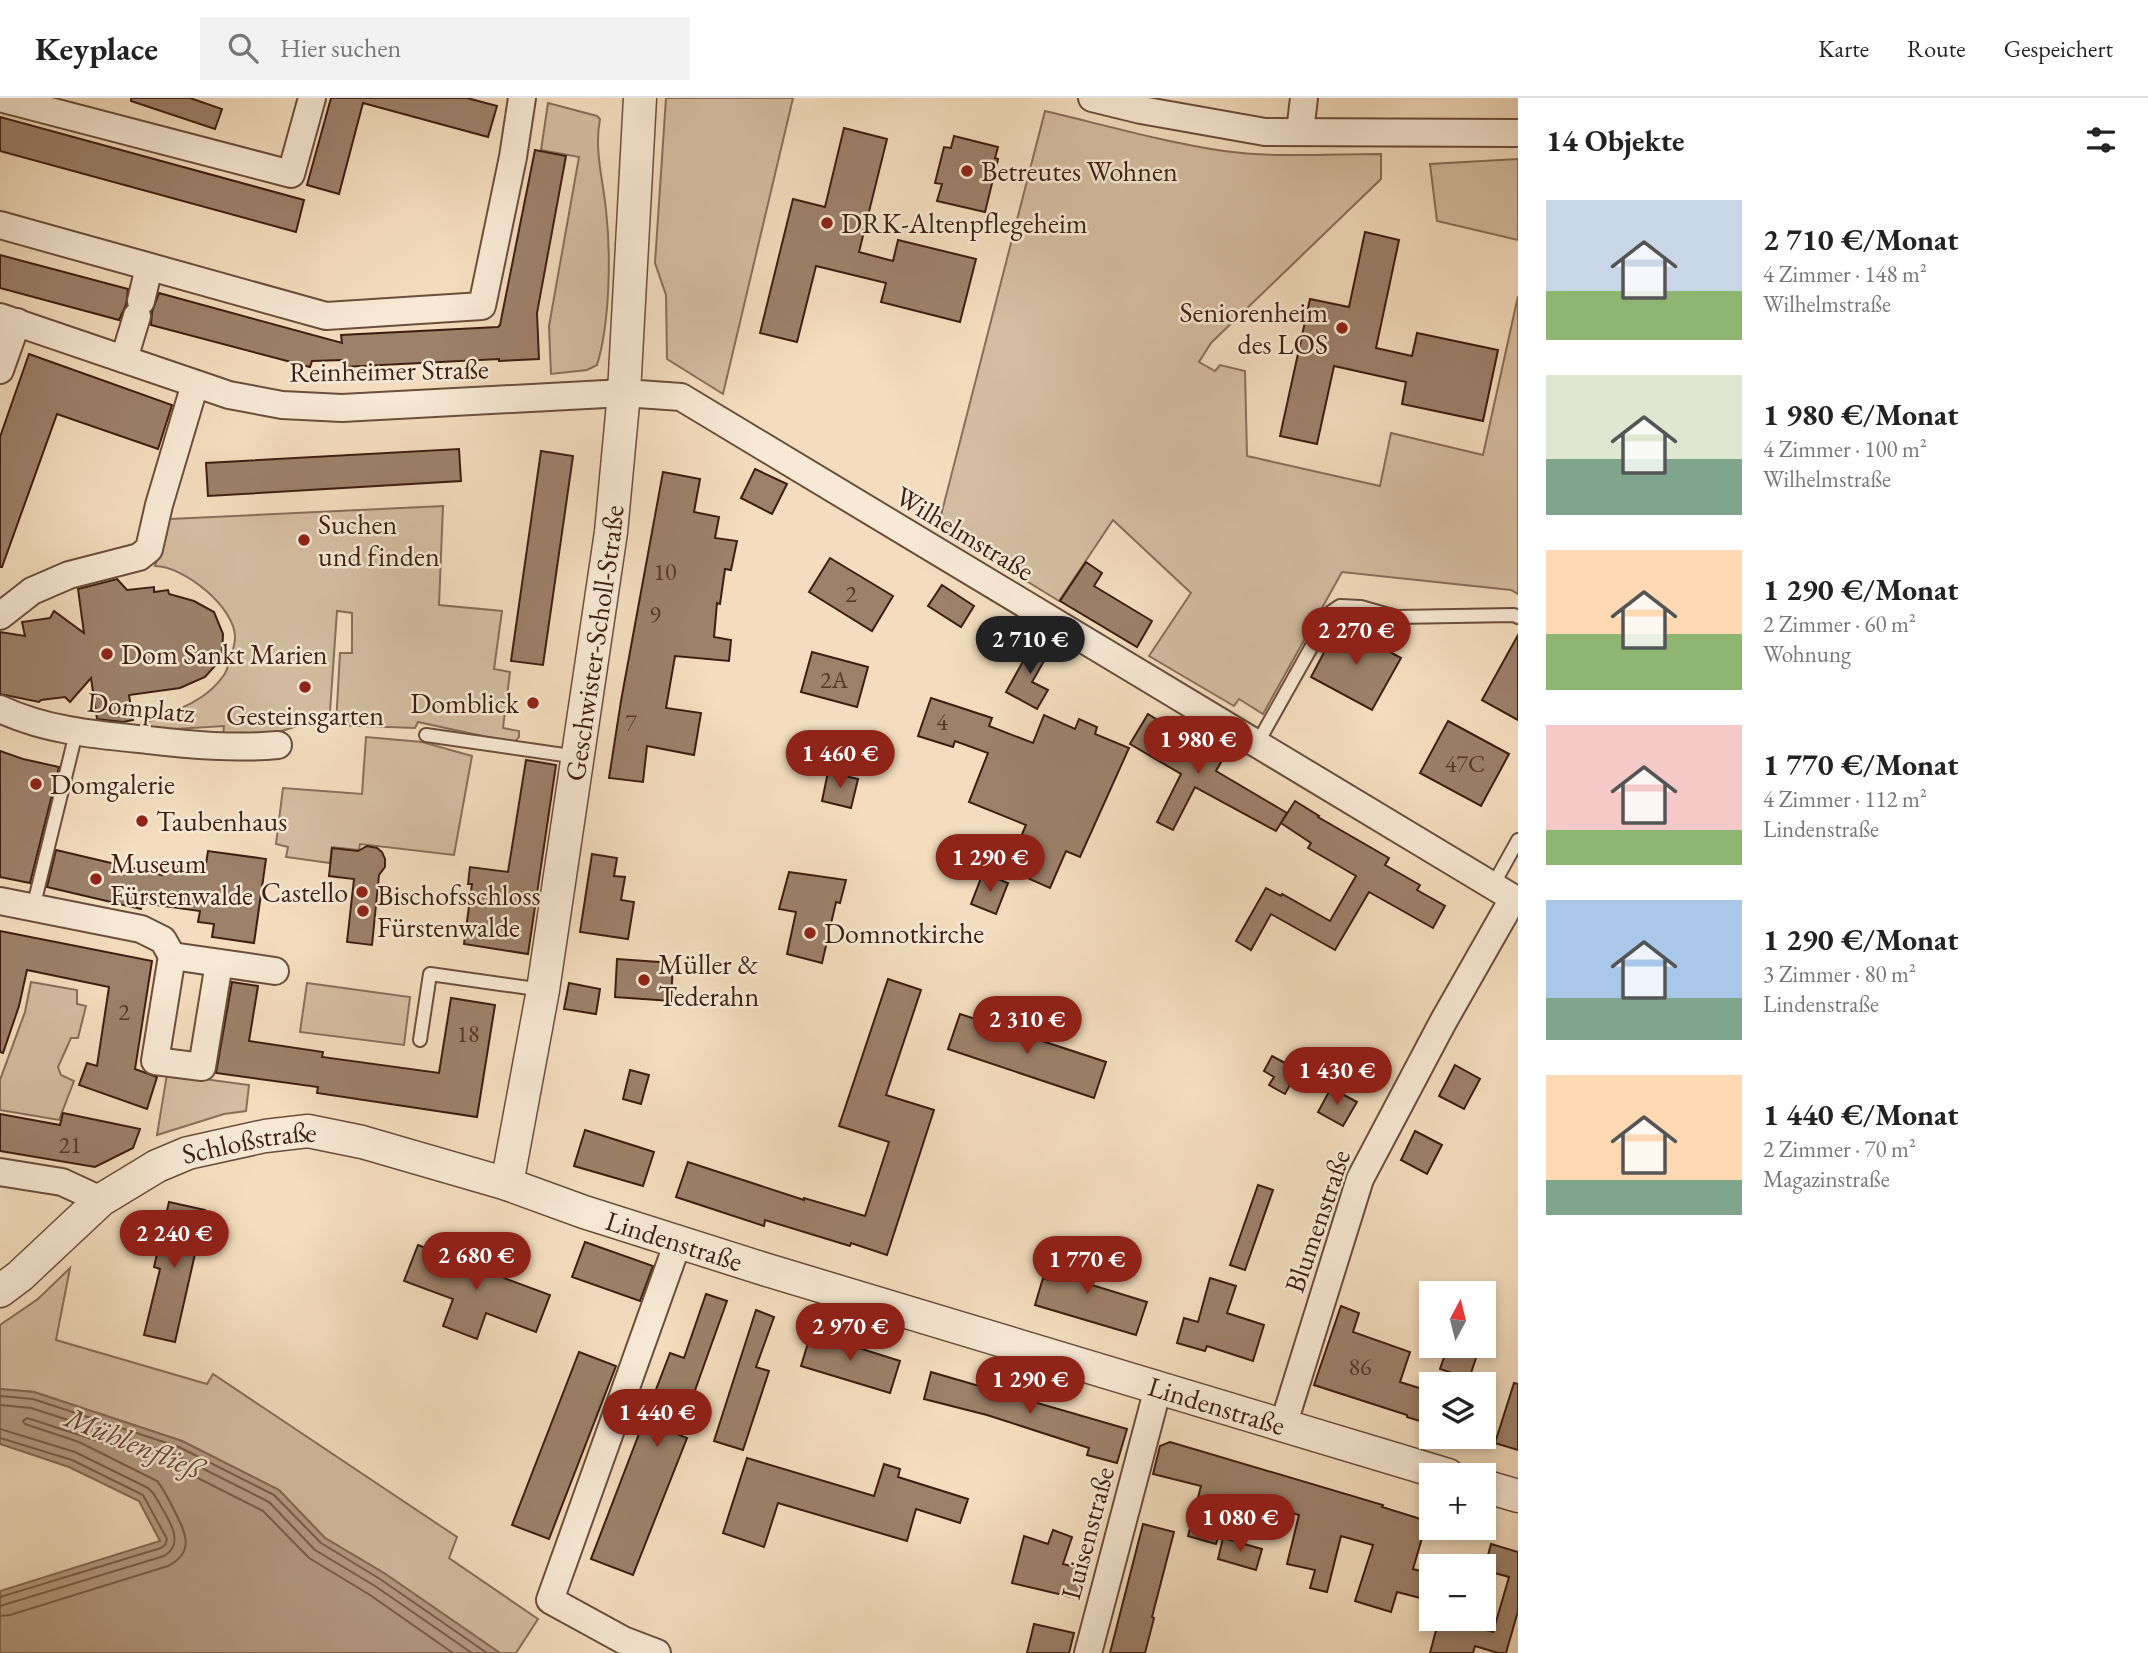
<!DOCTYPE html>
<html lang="de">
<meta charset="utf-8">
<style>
:root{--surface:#fff;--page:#f2f2f2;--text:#222;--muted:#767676;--line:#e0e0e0;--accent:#8f2418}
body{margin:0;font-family:"EB Garamond",serif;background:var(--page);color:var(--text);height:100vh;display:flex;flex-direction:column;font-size:26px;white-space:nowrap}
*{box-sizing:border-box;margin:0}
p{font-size:23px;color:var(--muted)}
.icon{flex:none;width:38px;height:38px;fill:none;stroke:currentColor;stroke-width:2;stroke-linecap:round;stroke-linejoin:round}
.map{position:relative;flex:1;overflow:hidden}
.panel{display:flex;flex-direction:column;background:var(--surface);width:630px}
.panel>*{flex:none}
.needle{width:46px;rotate:7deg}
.tools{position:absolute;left:1419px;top:1183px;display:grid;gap:14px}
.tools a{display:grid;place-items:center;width:77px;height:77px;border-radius:0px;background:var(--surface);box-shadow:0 4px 10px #0003;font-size:35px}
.price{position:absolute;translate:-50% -60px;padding:0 16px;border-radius:24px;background:var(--accent);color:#fff;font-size:23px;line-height:46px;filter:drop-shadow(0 2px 4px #0008)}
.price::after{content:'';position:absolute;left:50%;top:42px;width:21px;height:16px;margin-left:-10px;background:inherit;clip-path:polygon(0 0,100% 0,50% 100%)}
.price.current{background:#222;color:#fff}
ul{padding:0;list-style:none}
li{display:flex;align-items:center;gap:21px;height:175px;padding:0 28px}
li span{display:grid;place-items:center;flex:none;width:196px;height:140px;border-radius:0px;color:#555}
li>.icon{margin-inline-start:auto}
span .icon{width:84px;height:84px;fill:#fffc;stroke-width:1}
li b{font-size:30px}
h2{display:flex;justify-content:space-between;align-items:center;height:84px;padding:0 28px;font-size:30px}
header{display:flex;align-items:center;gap:42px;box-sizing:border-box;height:98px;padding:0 35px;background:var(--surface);border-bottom:2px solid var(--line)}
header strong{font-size:33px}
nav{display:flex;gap:38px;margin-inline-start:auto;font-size:24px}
.search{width:490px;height:63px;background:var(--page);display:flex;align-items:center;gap:18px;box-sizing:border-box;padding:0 24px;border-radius:0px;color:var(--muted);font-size:26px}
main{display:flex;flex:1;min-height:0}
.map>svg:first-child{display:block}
.green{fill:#d4bda1;stroke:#896e5a;stroke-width:2}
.water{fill:#b59c84;stroke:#856a56;stroke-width:2}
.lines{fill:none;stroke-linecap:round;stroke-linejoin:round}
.shore{stroke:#7a5d4b;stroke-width:2}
.building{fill:#9c816b;stroke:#3e1e12;stroke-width:2}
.service-casing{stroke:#6b4e3d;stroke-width:16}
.minor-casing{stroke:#6b4e3d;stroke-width:30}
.tertiary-casing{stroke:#6b4e3d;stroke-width:35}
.service{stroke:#f7e9d5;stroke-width:12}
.minor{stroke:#f7e9d5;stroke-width:26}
.tertiary{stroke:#f7e9d5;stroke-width:32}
.poi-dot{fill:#8f2418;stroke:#f7e9d5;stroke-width:2.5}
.labels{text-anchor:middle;stroke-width:5;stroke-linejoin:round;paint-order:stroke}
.number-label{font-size:24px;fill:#563728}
.poi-label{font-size:28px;fill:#3e1e12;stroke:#f7e9d5;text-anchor:start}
.street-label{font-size:28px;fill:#3e1e12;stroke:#f7e9d5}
.water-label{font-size:30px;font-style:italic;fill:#684a3a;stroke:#f7e9d5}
</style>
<header>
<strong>Keyplace</strong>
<div class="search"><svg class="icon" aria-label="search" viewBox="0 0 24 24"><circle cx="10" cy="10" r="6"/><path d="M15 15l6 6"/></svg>Hier suchen</div>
<nav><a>Karte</a><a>Route</a><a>Gespeichert</a></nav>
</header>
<main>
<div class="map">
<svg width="1518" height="1555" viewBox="0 0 1518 1555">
<rect width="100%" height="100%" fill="#f3ddbe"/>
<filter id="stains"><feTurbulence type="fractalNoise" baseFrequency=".00286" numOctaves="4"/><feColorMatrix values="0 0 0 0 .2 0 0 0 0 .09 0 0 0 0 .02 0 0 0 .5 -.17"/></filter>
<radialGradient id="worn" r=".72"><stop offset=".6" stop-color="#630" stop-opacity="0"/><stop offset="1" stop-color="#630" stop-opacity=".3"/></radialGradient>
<g class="green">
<polygon points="666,0 793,0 723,296 667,261 666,197 655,165"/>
<path d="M548,5L597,18L600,21C594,51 603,82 606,112C611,156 610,225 597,267L587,272L551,276L549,228L579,59L541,52Z"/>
<path d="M1045,13C1104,27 1164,44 1224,53C1274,60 1330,56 1381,56V81L1211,245L1199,264L1215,273L1220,267L1245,273L1247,358L1380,388L1391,335L1483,357L1518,198V496L1511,492L1342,474L1263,616L1239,601L1234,608L1149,558L1191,495L1113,422L1059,503L938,429Z"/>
<polygon points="1518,61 1518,142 1437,123 1430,66"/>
<path d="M443,408L439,507L502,513L494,571L510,574L503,630L519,633V639L514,645L418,624L415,630L336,627L340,555H352V515L337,513L329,628H297L279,634L223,638L224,628L143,633L141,626C172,614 205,605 224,577C228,571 235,547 235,540C236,510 184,468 155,468L170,421Z"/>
<polygon points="366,639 422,644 472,658 454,757 360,746 359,752 332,749 330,765 286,759 288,749 276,746 283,690 362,696"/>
<polygon points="31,884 77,892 77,906 86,908 78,940 71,940 58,969 61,977 74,983 59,1022 0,1012 0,982 25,914"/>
<polygon points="307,885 410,899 404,947 300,934"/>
<polygon points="167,976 249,987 246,1013 224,1016 157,1037"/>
<polygon points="70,1170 56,1242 207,1286 213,1276 457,1439 449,1460 538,1521 516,1555 500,1555 384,1475 325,1440 279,1392 182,1343 34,1294 0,1291 0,1227 38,1201"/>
</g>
<polygon class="water" points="0,1291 34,1294 182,1343 279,1392 325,1440 384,1475 500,1555 0,1555 0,1493 160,1443 139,1403 69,1369 0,1346"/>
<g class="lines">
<g class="shore">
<polyline points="0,1298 33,1301 179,1349 274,1397 321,1445 380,1481 487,1555"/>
<polyline points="0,1307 31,1310 176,1357 269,1404 315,1452 375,1488 472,1555"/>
<path d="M0,1331L75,1354L148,1390L154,1396C163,1414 189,1444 164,1458L0,1508"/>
<polyline points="0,1340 72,1362 143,1397 167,1441 165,1447 161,1450 0,1499"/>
<path d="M0,1518L10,1517L168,1468C196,1454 185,1433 174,1412C169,1402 164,1391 157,1383L79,1344L25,1326L23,1323L27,1320L172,1367L263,1413L309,1460L370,1497L453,1555"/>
</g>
</g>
<g class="building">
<polygon points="131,0 190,0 222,11 215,31 131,3"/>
<polygon points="331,0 467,0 497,8 488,39 363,5 339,96 307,87"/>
<polygon points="0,19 304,102 296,134 0,53"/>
<polygon points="844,30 887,41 859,154 893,163 898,142 976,161 960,224 881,204 886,185 816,168 797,244 760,235 793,101 825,109"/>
<polygon points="954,38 998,49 995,60 998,61 985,114 937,103 942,86 935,85 944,49 951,50"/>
<polygon points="535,52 566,58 537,215 539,261 499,263 499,261 343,269 343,262 312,263 310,269 151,227 152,214 159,195 342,245 341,237 498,229 500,227"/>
<polygon points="1365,134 1399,142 1376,250 1412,258 1417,235 1498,252 1483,323 1402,306 1406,284 1334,268 1317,346 1280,338 1310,201 1349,209"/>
<polygon points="0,157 128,191 126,207 119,222 0,190"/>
<polygon points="29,256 172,307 158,351 57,316 2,469 0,469 0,339"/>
<polygon points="459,351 461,383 208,398 206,365"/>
<polygon points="541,353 573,358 543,567 511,563"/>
<polygon points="755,371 787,386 772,416 741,400"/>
<polygon points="663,374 700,381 694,414 719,419 715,440 737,443 731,472 725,471 720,506 717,505 714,539 731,542 729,563 675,558 666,610 701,615 694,657 647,648 643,684 609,680 621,603"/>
<polygon points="830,460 893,498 872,533 809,494"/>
<polygon points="1086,464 1102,475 1094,488 1152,523 1137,549 1060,503"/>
<polygon points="117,481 127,492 154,489 154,494 168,492 169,496 194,503 214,514 223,536 222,560 205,579 180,590 129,597 133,622 123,624 97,621 91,580 70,604 65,599 41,602 39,604 0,596 0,534 25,538 22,524 50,520 54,513 84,535 78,491"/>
<polygon points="942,487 974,508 961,529 928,508"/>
<polygon points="1339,526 1401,560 1372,612 1311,579"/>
<polygon points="1518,537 1518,622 1482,602"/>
<polygon points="1036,540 1052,549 1032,584 1048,592 1037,611 1006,594"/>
<polygon points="812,554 868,569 857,609 801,594"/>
<polygon points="931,600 992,620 989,628 1033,645 1044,617 1075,631 1079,621 1097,629 1095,636 1129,650 1080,759 1066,753 1050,790 1007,771 1026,727 969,704 988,655 955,643 953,649 918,638"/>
<polygon points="1148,616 1197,646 1224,659 1216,673 1287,715 1276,733 1195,689 1173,732 1157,724 1181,676 1130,646"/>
<polygon points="1448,623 1509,656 1481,708 1420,675"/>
<polygon points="0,653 23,661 59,669 30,785 0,779"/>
<polygon points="526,662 556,667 528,856 464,846 472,786 468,786 470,769 508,774"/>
<polygon points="828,674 858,681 851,710 822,703"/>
<polygon points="1295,703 1319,718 1318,719 1389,760 1385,767 1420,787 1417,792 1445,808 1433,830 1369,794 1335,852 1271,816 1251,852 1236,843 1266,790 1281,798 1282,796 1330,823 1356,778 1308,750 1311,745 1281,725"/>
<polygon points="367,748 377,750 382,754 385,761 385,769 379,777 372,847 347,844 354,781 329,778 332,750 358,753"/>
<polygon points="56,752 162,777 163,766 205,772 208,753 266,761 254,845 212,839 214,826 198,824 200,813 142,805 141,811 47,789"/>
<polygon points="592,756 617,760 614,778 625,779 621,802 634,804 628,841 580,834"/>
<polygon points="789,774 846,782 840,805 836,804 822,865 787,856 796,814 779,811"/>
<polygon points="983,775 1008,785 996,816 971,806"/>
<polygon points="0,833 152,863 135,971 157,979 147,1011 79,987 87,965 97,968 109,889 27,872 19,908 3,955 0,954"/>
<polygon points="617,861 673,865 671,903 615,899"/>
<polygon points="888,881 921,892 886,997 934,1012 887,1157 851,1145 850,1148 765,1122 764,1128 676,1099 688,1064 804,1102 804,1100 865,1118 889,1044 839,1028"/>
<polygon points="232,884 258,888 249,943 323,954 322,959 439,975 451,900 495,907 477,1019 317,995 318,989 216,975"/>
<polygon points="569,885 600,891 596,916 564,911"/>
<polygon points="960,916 1106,964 1094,1000 948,951"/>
<polygon points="1272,958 1298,972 1285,996 1269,987 1274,979 1264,973"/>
<polygon points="1455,967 1480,981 1464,1011 1439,998"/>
<polygon points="630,972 649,977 641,1006 623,1001"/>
<polygon points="1331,990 1357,1004 1343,1028 1318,1014"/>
<polygon points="63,1015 140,1031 133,1050 95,1069 0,1053 0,1016 60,1027"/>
<polygon points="585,1032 654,1054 643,1088 574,1068"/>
<polygon points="1415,1033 1442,1047 1427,1076 1401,1062"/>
<polygon points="1258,1087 1273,1092 1245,1172 1230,1167"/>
<polygon points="169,1104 205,1112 175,1244 144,1237 160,1171 154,1169"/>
<polygon points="1061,1142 1082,1148 1073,1177 1084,1180 1082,1184 1147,1204 1136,1237 1035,1207 1043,1180 1049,1182"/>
<polygon points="585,1144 653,1168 640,1203 572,1179"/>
<polygon points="418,1147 467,1166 470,1158 507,1172 504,1180 550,1197 536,1234 486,1215 477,1241 443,1228 453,1201 404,1183"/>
<polygon points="1210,1180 1236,1188 1227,1215 1264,1227 1253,1263 1207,1248 1205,1253 1177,1245 1184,1220 1198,1224"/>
<polygon points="706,1196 727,1203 679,1337 687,1340 633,1477 591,1461 670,1255 684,1260"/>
<polygon points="1341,1208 1359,1215 1353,1234 1410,1254 1400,1284 1432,1294 1432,1327 1407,1319 1407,1317 1314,1287"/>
<polygon points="756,1212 774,1219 756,1269 769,1273 743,1352 714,1343"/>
<polygon points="811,1235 900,1263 890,1295 801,1268"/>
<polygon points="1448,1248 1480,1248 1469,1281 1440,1271"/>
<polygon points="579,1254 616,1268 549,1441 512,1427"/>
<polygon points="931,1274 1127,1331 1117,1365 1087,1357 1089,1350 987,1317 924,1301"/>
<polygon points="1514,1285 1518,1286 1518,1352 1495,1345"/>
<polygon points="1170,1344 1383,1407 1382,1409 1427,1423 1413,1471 1432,1476 1432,1503 1397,1494 1391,1514 1355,1503 1373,1447 1341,1438 1327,1494 1310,1490 1315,1472 1287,1466 1299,1417 1230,1397 1216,1446 1188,1438 1201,1388 1153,1376 1160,1348"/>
<polygon points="747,1360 874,1398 884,1366 900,1371 898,1379 968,1401 960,1425 916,1411 907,1443 778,1405 764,1449 723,1435"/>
<polygon points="1143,1426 1174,1434 1152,1519 1154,1520 1145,1555 1110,1555"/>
<polygon points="1053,1432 1072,1439 1063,1466 1088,1472 1080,1501 1012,1485 1024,1438 1048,1446"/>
<polygon points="1223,1440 1262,1451 1256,1472 1218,1461"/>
<polygon points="1491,1446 1518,1454 1518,1513 1506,1555 1498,1555 1475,1548 1473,1555 1430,1555 1439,1521 1447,1521 1493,1534 1509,1479 1484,1472"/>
<polygon points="1034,1526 1074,1535 1069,1555 1027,1555"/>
</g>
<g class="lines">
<g class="service-casing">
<g id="service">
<polyline points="426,637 578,659"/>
<polyline points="1257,646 1331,514 1340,508 1361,509 1396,519 1514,517 1518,519"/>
<polyline points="1492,789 1518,742"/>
<polyline points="33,810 76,635"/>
<polyline points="420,942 430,876 543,892"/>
</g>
</g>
<g class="minor-casing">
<g id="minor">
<polyline points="0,0 291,76 312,0"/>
<polyline points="1092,0 1141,12 1265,34 1518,35"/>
<polyline points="1300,34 1304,0"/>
<polyline points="0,127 326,218 482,208 513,59 522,0"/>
<polyline points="141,203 149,169"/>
<polyline points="0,219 229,297 282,307 342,310 624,295 681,299 1518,803"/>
<polyline points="124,261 137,218"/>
<polyline points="0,272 17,224"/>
<polyline points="0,518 32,493 69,477 139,459 149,451 159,407 195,286"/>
<path d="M0,611C47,633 98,637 148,642C191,647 235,651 278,647"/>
<polyline points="0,803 141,831 163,842 172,858"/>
<polyline points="172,858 155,963 202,969 219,865"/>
<polyline points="172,858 275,873"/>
<polyline points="0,1074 62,1084 101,1102"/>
<polyline points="1283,1328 1360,1081 1443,924 1513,801"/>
<polyline points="657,1555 623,1542 550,1502 678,1144"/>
<polyline points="1088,1555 1158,1290"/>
</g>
</g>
<g class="tertiary-casing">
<g id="tertiary">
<path id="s1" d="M507,1086L543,892L611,434L624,295L640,0"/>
<path id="s2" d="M0,1193L20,1178L101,1102L157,1068L188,1055L265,1038L308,1033L362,1044L507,1086L584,1114L767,1172L1448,1377"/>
<polyline points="1484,1388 1518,1398"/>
</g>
</g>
<use href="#service" class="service"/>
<use href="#minor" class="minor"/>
<use href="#tertiary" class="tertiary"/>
</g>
<g class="poi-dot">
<circle cx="967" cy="73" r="7"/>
<circle cx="827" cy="125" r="7"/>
<circle cx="1342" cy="230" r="7"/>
<circle cx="304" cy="442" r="7"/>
<circle cx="107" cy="556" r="7"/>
<circle cx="305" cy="589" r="7"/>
<circle cx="533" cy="605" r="7"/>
<circle cx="36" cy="686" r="7"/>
<circle cx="142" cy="723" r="7"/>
<circle cx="96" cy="781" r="7"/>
<circle cx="362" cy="794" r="7"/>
<circle cx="363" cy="813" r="7"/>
<circle cx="810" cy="835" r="7"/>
<circle cx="644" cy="882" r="7"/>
</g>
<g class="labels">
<g class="number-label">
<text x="665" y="482">10</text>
<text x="851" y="504">2</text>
<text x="655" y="525">9</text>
<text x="834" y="590">2A</text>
<text x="942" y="632">4</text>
<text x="631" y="633">7</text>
<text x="1465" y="674">47C</text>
<text x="124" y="922">2</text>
<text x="468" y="944">18</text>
<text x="70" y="1055">21</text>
<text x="1360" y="1277">86</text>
</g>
<g class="poi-label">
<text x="981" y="83">Betreutes Wohnen</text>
<text x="841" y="135">DRK-Altenpflegeheim</text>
<text x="1328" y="224" text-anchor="end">Seniorenheim<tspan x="1328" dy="32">des LOS</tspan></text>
<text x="318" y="436">Suchen<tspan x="318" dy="32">und finden</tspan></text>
<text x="121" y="566">Dom Sankt Marien</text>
<text x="519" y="615" text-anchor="end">Domblick</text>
<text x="305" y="627" text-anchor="middle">Gesteinsgarten</text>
<text x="50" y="696">Domgalerie</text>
<text x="156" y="733">Taubenhaus</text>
<text x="110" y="775">Museum<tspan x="110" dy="32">Fürstenwalde</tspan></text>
<text x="348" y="804" text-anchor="end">Castello</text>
<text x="377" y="807">Bischofsschloss<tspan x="377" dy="32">Fürstenwalde</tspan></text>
<text x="824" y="845">Domnotkirche</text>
<text x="658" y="876">Müller &amp;<tspan x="658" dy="32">Tederahn</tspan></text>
</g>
<g class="street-label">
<text transform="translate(389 272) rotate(-1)" y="10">Reinheimer Straße</text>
<text transform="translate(965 435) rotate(31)" y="10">Wilhelmstraße</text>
<text dy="10" stroke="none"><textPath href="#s1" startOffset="548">Geschwister-Scholl-Straße</textPath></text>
<text transform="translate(141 609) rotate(6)" y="10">Domplatz</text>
<text dy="10" stroke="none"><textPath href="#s2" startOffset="298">Schloßstraße</textPath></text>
<text transform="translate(1317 1123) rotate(-71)" y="10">Blumenstraße</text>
<text dy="10" stroke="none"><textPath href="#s2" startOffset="740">Lindenstraße</textPath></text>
<text dy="10" stroke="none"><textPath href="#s2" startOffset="1307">Lindenstraße</textPath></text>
<text transform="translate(1087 1435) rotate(-75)" y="10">Luisenstraße</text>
</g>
<g class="water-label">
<text transform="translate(134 1345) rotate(22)" y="10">Mühlenfließ</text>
</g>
</g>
<rect width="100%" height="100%" filter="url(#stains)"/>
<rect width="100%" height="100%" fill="url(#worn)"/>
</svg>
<div class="tools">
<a><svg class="needle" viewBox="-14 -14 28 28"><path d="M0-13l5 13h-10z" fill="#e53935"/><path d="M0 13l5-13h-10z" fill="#767676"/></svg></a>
<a><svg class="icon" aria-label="layers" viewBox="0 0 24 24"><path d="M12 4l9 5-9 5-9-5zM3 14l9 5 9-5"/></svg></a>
<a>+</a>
<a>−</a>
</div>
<b class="price" style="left:1356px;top:569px">2 270 €</b>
<b class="price current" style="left:1030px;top:578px">2 710 €</b>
<b class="price" style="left:1198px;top:678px">1 980 €</b>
<b class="price" style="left:840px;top:692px">1 460 €</b>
<b class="price" style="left:990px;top:796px">1 290 €</b>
<b class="price" style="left:1027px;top:958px">2 310 €</b>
<b class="price" style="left:1337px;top:1009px">1 430 €</b>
<b class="price" style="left:174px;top:1172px">2 240 €</b>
<b class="price" style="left:476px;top:1194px">2 680 €</b>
<b class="price" style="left:1087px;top:1198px">1 770 €</b>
<b class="price" style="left:850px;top:1265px">2 970 €</b>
<b class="price" style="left:1030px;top:1318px">1 290 €</b>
<b class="price" style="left:657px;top:1351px">1 440 €</b>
<b class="price" style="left:1240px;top:1456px">1 080 €</b>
</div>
<section class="panel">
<h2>14 Objekte<svg class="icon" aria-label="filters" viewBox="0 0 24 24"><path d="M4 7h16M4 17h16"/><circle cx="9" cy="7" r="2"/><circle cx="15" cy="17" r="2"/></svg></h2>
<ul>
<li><span style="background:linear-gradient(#c9d6e8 65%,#8fb573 0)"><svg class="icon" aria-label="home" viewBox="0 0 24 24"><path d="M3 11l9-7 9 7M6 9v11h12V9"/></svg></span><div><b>2 710 €/Monat</b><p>4 Zimmer · 148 m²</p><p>Wilhelmstraße</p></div></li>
<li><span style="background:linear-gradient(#dfe7d0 60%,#7fa58c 0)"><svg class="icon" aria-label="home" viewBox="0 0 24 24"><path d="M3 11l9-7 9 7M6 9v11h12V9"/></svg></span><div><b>1 980 €/Monat</b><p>4 Zimmer · 100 m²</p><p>Wilhelmstraße</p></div></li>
<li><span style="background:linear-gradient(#ffd9b3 60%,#8fb573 0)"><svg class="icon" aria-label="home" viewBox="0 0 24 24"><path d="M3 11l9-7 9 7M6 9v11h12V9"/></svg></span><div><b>1 290 €/Monat</b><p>2 Zimmer · 60 m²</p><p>Wohnung</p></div></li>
<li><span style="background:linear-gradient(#f6c9c9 75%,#8fb573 0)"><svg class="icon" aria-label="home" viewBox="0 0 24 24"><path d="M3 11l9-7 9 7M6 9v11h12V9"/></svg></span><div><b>1 770 €/Monat</b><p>4 Zimmer · 112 m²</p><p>Lindenstraße</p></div></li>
<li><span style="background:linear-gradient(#a9c7e8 70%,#7fa58c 0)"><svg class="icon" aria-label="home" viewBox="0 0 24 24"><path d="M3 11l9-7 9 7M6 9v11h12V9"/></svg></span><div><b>1 290 €/Monat</b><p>3 Zimmer · 80 m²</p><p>Lindenstraße</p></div></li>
<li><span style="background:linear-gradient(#ffd9b3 75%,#7fa58c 0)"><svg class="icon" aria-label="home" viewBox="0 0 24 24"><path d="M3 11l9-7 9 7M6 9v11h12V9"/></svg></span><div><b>1 440 €/Monat</b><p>2 Zimmer · 70 m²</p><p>Magazinstraße</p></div></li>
</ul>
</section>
</main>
